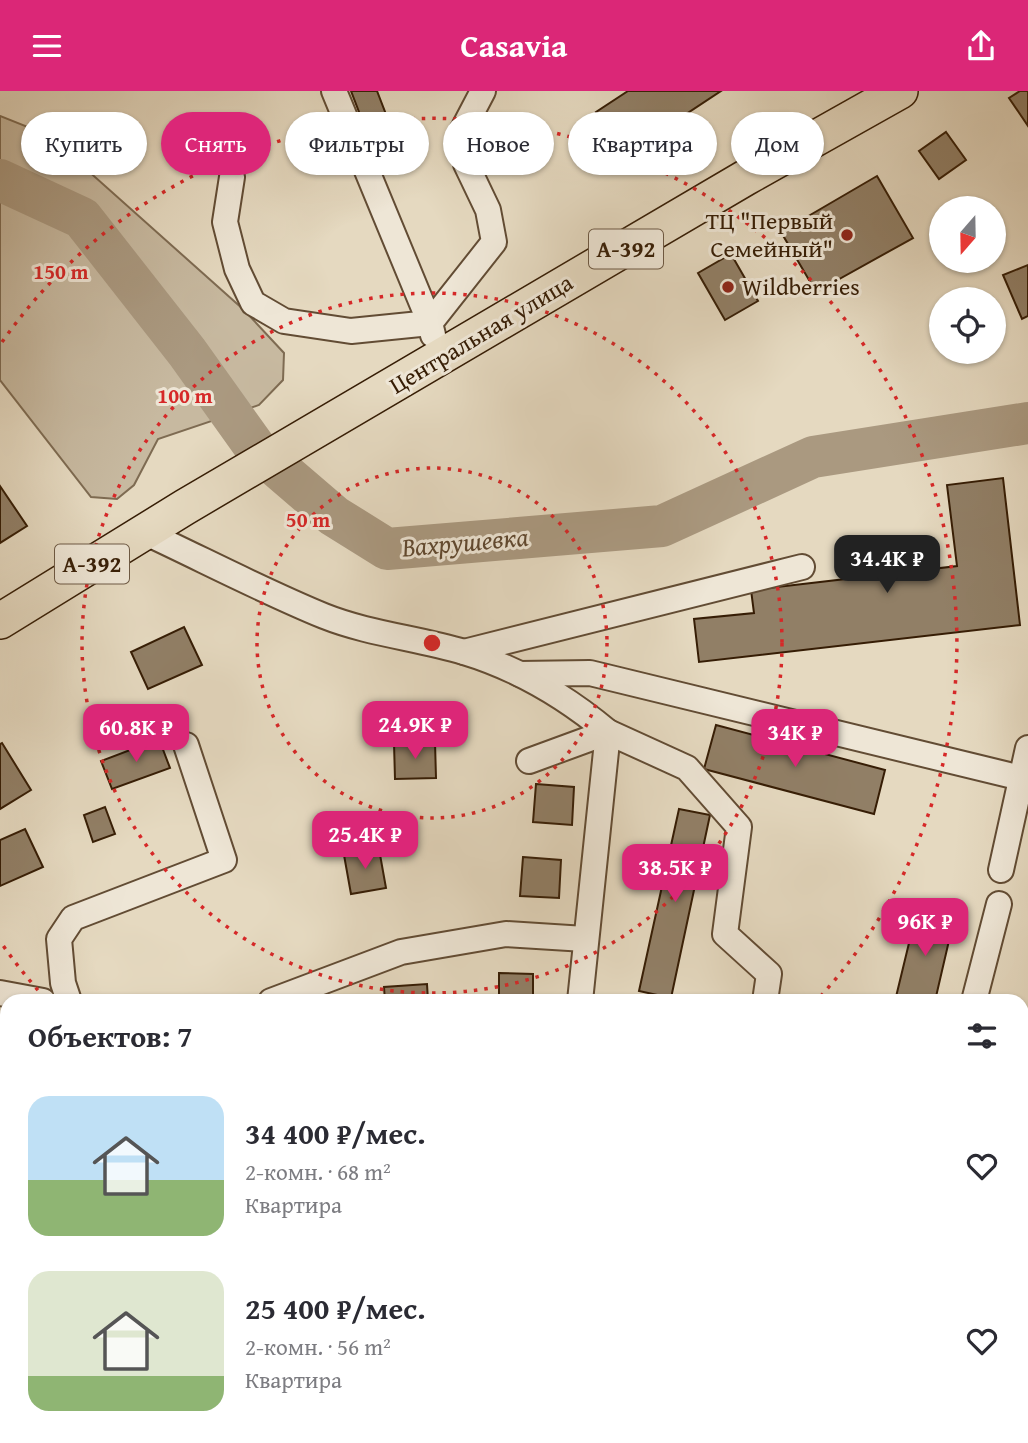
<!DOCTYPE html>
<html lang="ru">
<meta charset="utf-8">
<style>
:root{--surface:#fff;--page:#f2f2f3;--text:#2b2b33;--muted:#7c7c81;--accent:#db2777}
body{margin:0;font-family:"Gentium Book Plus",serif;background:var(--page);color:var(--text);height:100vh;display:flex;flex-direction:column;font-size:26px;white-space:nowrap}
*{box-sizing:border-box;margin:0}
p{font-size:23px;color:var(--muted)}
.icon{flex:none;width:38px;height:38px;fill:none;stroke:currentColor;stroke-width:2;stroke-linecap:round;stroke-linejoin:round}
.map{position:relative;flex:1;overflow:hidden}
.side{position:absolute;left:0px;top:903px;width:1029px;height:450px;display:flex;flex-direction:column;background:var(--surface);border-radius:21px 21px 0 0;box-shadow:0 2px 5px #0004}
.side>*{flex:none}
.hud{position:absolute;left:21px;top:21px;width:987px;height:63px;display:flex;gap:14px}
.needle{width:46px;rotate:200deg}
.fabs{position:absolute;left:929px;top:105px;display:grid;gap:14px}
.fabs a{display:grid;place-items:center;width:77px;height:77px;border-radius:50%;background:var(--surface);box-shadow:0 2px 5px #0004;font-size:35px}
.price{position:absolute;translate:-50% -60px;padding:0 16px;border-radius:14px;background:var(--accent);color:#fff;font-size:23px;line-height:46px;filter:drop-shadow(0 2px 4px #0008)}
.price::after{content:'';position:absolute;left:50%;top:42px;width:21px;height:16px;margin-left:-10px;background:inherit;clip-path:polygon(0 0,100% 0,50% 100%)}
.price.active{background:#222;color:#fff}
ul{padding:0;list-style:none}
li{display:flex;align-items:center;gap:21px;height:175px;padding:0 28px}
li span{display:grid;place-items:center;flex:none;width:196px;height:140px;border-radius:21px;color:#555}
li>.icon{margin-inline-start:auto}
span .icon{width:84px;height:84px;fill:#fffc;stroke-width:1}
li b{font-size:30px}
h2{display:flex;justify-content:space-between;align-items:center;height:84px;padding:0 28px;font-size:30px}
.tag{padding:0 24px;border-radius:32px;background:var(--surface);box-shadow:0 2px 5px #0004;font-size:24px;line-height:63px}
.tag.active{background:var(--accent);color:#fff}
header{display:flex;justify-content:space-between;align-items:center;height:91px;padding:0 28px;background:var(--accent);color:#fff;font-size:32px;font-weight:600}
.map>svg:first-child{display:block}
.green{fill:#c7b9a0;stroke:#7e6b52;stroke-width:2}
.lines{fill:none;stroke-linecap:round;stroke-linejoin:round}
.river{stroke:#aa9980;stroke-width:42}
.building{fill:#917f66;stroke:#361d05;stroke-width:2}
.minor-casing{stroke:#624c34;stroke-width:28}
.highway-casing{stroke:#361d05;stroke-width:38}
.minor{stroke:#eee6d6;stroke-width:24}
.highway{stroke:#e5d9c0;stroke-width:35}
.ring{fill:none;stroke:#d62828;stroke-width:3.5;stroke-dasharray:3.5 7}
.poi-dot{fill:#8f2418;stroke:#eee6d6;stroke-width:2.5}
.labels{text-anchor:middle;stroke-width:6;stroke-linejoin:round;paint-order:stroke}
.shield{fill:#eee6d6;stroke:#6d5944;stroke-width:2}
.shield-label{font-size:23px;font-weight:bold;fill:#361d05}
.poi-label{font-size:24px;fill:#361d05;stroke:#eee6d6;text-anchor:end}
.street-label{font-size:24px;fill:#361d05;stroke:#eee6d6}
.water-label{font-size:26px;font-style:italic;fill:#5f4830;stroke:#eee6d6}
.centre{fill:#d62828;stroke:#eee6d6;stroke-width:3.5}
.ring-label{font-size:21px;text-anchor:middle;font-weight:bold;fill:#d62828;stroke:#eee6d6;stroke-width:6;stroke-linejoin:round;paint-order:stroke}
</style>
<header><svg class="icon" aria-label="menu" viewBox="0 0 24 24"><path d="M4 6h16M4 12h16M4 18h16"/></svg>Casavia<svg class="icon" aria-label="share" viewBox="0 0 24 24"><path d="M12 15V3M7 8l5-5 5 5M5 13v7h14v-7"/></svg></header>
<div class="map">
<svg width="1028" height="1352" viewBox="0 0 1028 1352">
<rect width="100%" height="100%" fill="#e5d9c0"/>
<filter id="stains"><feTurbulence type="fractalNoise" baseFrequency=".00286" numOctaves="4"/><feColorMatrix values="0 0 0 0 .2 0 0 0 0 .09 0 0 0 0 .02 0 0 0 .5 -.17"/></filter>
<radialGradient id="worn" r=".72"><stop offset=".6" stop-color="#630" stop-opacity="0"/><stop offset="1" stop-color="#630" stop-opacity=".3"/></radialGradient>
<polygon class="green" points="0,25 48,44 244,219 284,262 283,289 259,314 158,348 134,394 117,408 91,406 0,289"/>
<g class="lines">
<polyline class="river" points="0,89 82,127 187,261 257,359 334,425 387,458 662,435 813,366 1028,332"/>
</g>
<g class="building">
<polygon points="351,0 377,0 387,26 364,34"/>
<polygon points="628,0 721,0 624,64 596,21"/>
<polygon points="1020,0 1028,0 1028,35 1009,7"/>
<polygon points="235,27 253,54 222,75 203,48"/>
<polygon points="946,41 966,69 939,88 919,60"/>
<polygon points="877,85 913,147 816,201 781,141"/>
<polygon points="731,163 758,210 725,229 698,182"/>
<polygon points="1028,174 1028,225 1022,228 1003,184"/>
<polygon points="1003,387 1020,534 699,571 694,528 754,522 751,499 957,475 947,394"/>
<polygon points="0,395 27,435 0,452"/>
<polygon points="184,536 202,574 148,598 131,561"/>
<polygon points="716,634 885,679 874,723 704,678"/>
<polygon points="159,648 170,677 112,698 101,670"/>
<polygon points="435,651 436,687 395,688 394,652"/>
<polygon points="2,652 31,699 0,718 0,653"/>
<polygon points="536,693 574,696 572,734 533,731"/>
<polygon points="105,716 115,743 93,751 84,724"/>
<polygon points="679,718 710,724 671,907 639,900"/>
<polygon points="25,738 43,776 0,795 0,749"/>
<polygon points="379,758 386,797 351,803 344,764"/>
<polygon points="523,766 561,769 559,807 520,805"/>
<polygon points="917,819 954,828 935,910 895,910"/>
<polygon points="499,882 533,883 533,910 499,910"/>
<polygon points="427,893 428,910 385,910 384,896"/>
<polygon points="7,930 7,1064 0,1062 0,958"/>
<polygon points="0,1109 7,1111 7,1143 0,1171"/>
</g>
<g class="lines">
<g class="minor-casing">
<g id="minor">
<polyline points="232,86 225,131 237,178 253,212 284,230 351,240 430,232 334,0"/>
<polyline points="433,244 430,232 494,151 488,119 466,73 461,42 483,0"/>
<path d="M144,441C204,469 263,500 324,525C369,543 418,547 464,561C517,577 566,606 608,641L580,910"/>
<polyline points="464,561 802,476"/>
<polyline points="520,583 590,582 1021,687"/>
<polyline points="529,670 608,641 687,677 739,736 725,843 769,883 765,910"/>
<polyline points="1001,779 1028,657"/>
<polyline points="0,902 43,910"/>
<polyline points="69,910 63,892 59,848 73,827 224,769 186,654"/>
<polyline points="271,910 401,861 506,843 585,848"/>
<polyline points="974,910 999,813"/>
<polyline points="1022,1096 1028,1072"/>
<polyline points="1022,1317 1028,1318"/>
<polyline points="0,1321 7,1321"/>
</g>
</g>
<g class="highway-casing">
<polyline id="highway" points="0,530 185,416 745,87 900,0"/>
</g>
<use href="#minor" class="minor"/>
<use href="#highway" class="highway"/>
</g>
<g class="ring">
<circle cx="432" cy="552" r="175"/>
<circle cx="432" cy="552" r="350"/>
<path d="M45 907A525 525 0 0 1 2 853M2 251A525 525 0 1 1 819 907"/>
</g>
<g class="poi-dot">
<circle cx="847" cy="144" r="7"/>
<circle cx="728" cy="196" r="7"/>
</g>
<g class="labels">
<g class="shield">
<rect x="589" y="138.5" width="74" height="39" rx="5"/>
<rect x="55" y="453.5" width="74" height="39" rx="5"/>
</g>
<g class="shield-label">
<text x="626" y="166">А-392</text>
<text x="92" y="481">А-392</text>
</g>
<g class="poi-label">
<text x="833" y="138">ТЦ "Первый<tspan x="833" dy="28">Семейный"</tspan></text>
<text x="742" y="204" text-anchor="start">Wildberries</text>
</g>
<g class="street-label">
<text transform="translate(481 243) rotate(-31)" y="8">Центральная улица</text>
</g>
<g class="water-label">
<text transform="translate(465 451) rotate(-5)" y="9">Вахрушевка</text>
</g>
</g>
<circle cx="432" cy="552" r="10" class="centre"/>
<g class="ring-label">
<text x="61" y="188">150 m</text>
<text x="185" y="312">100 m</text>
<text x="308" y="436">50 m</text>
</g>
<rect width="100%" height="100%" filter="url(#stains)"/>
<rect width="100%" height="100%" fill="url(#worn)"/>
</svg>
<div class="fabs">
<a><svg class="needle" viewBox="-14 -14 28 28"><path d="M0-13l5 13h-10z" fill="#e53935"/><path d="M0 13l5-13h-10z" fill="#7c7c81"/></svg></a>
<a><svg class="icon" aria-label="locate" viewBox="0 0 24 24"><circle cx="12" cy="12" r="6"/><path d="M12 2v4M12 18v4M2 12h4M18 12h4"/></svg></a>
</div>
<b class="price active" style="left:887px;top:504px">34.4K ₽</b>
<b class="price" style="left:415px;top:670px">24.9K ₽</b>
<b class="price" style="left:136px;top:673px">60.8K ₽</b>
<b class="price" style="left:795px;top:678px">34K ₽</b>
<b class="price" style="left:365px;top:780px">25.4K ₽</b>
<b class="price" style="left:675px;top:813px">38.5K ₽</b>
<b class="price" style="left:925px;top:867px">96K ₽</b>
<div class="hud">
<a class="tag">Купить</a>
<a class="tag active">Снять</a>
<a class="tag">Фильтры</a>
<a class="tag">Новое</a>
<a class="tag">Квартира</a>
<a class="tag">Дом</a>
</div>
<section class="side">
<h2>Объектов: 7<svg class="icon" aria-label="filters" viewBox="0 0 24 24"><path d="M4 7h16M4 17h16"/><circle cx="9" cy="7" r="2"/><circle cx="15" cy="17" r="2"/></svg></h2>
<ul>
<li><span style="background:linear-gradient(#bfe0f5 60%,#8fb573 0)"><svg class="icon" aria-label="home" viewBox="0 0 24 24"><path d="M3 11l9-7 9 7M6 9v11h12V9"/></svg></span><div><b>34 400 ₽/мес.</b><p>2-комн. · 68 m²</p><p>Квартира</p></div><svg class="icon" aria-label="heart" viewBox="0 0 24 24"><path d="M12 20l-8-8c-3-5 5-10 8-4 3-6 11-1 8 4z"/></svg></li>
<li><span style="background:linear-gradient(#dfe7d0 75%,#8fb573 0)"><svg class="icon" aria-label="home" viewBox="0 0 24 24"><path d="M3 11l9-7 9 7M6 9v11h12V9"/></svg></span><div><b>25 400 ₽/мес.</b><p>2-комн. · 56 m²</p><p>Квартира</p></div><svg class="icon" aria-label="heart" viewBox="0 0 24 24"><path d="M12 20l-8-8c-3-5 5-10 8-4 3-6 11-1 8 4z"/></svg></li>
</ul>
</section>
</div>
